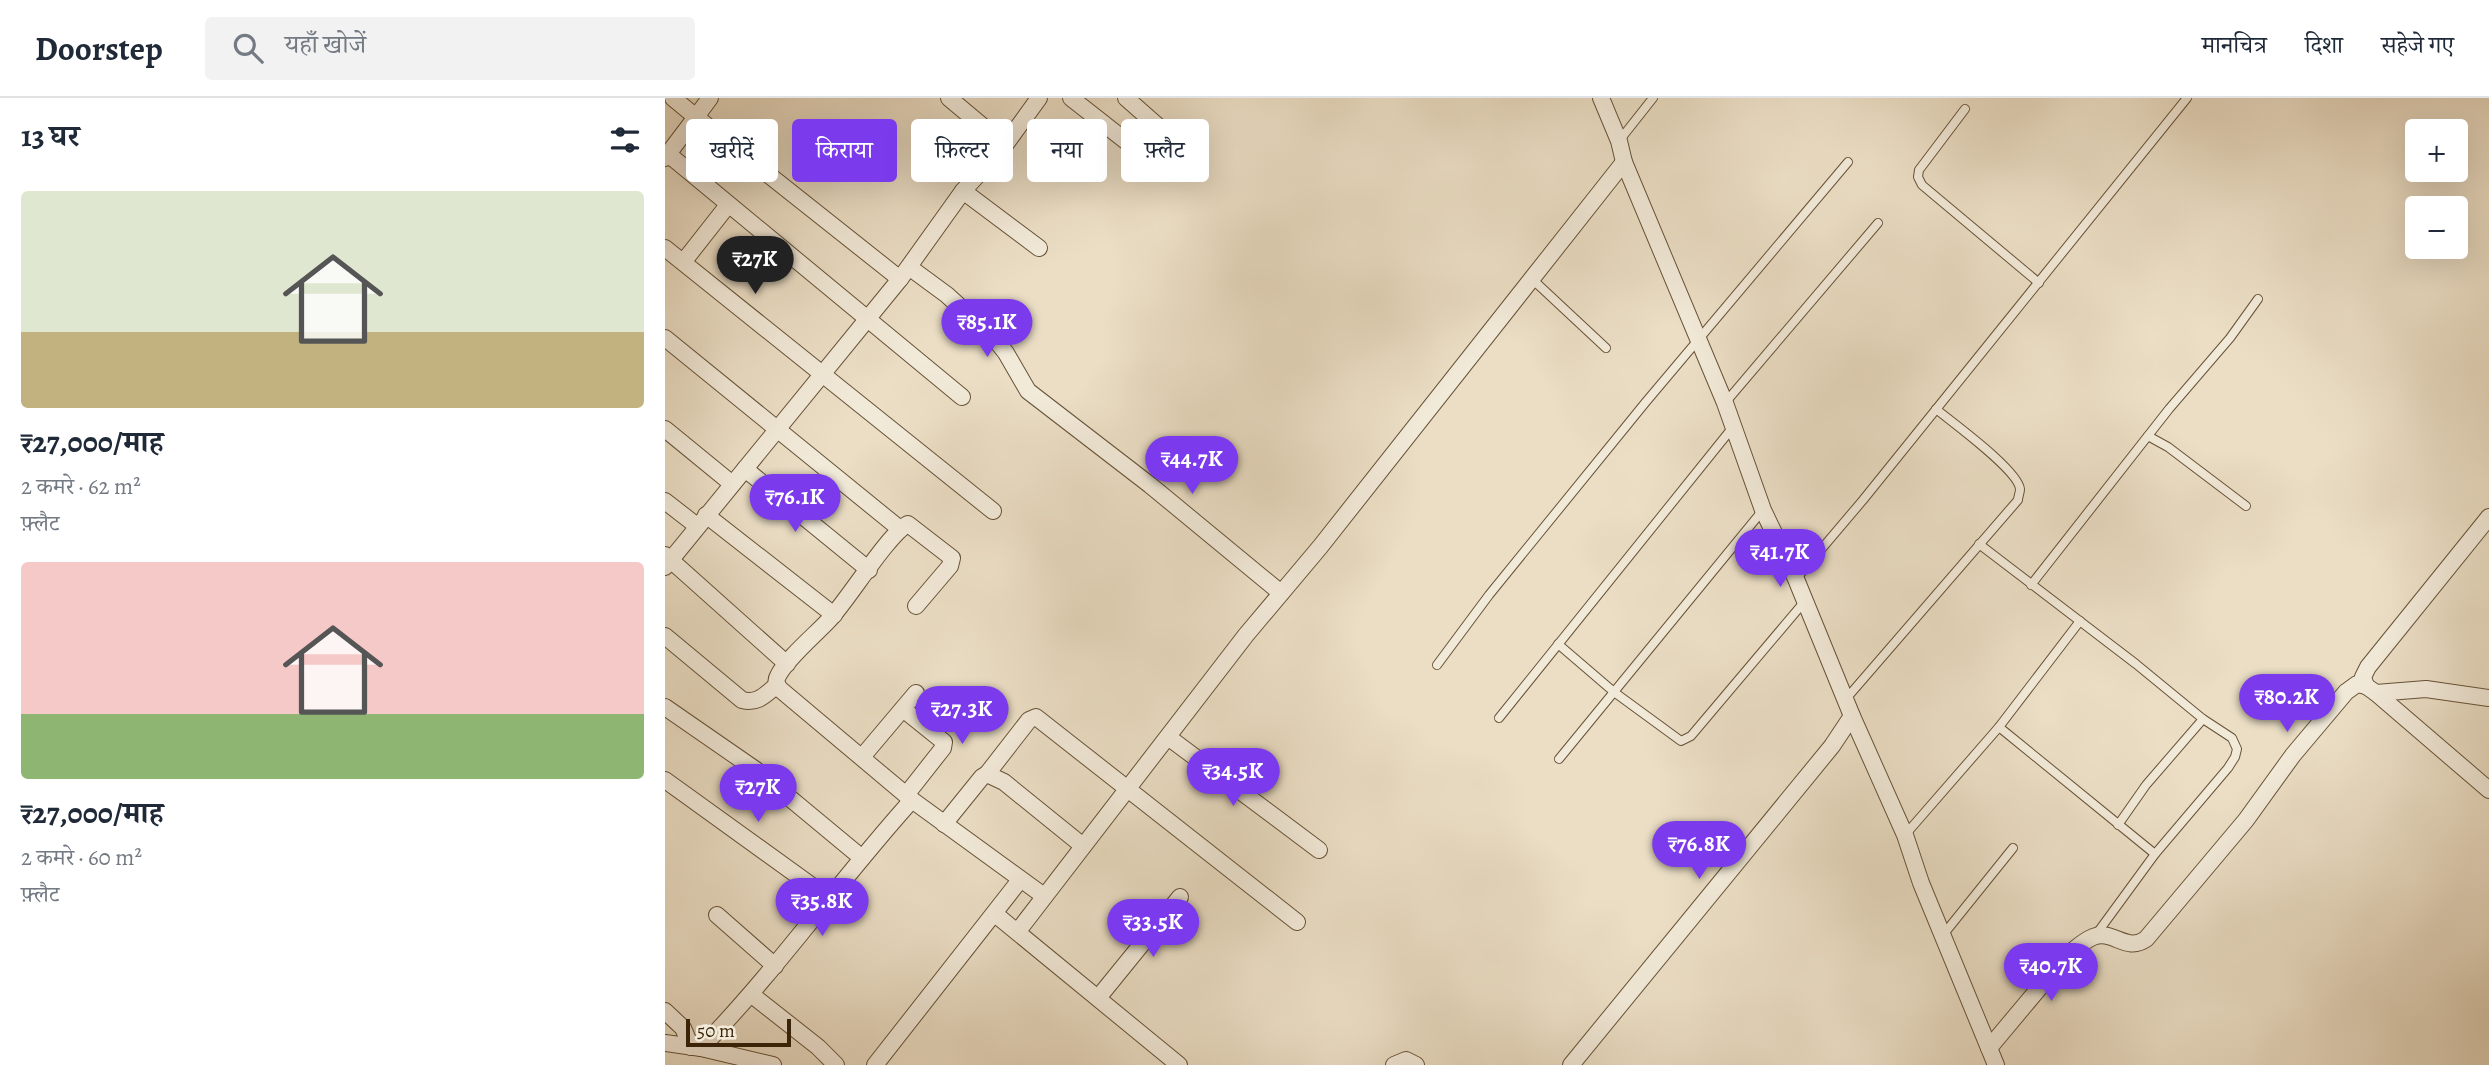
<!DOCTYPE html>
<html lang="hi">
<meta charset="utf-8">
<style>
:root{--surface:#fff;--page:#f2f2f3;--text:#1f2937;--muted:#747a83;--line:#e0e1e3;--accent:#7c3aed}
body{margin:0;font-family:Alegreya,"Noto Serif Devanagari",serif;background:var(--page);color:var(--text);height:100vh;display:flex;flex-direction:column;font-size:26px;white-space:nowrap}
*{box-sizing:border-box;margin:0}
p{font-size:23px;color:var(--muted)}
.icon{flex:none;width:38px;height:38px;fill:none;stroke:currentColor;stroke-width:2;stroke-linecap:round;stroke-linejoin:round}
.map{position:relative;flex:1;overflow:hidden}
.side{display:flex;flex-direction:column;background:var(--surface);width:665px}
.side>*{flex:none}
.hud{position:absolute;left:21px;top:21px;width:665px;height:63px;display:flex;gap:14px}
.fabs{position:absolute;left:1740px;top:21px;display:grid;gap:14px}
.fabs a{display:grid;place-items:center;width:63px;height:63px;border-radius:7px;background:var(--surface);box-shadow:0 7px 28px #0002;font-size:35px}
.scale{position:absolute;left:21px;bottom:18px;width:105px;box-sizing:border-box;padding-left:7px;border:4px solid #3b2408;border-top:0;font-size:19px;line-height:24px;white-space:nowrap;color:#3b2408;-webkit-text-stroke:5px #f2ead9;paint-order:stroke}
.price{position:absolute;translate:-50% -60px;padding:0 16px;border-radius:24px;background:var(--accent);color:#fff;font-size:23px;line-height:46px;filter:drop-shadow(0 2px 4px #0008)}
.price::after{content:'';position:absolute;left:50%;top:42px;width:21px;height:16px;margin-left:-10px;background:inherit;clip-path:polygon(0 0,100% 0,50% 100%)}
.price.on{background:#222;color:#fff}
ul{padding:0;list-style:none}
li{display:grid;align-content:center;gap:14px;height:371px;padding:0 21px}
li span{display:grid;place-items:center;height:217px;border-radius:7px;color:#555}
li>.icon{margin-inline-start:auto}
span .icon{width:126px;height:126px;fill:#fffc;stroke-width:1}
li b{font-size:30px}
h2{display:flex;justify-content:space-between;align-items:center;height:84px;padding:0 21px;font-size:30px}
.chip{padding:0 24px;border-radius:7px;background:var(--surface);box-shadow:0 7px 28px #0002;font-size:24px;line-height:63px}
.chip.on{background:var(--accent);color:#fff}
header{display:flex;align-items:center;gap:42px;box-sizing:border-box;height:98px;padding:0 35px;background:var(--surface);border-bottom:2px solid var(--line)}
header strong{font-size:33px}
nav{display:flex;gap:38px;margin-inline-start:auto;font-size:24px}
.search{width:490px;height:63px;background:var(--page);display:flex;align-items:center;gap:18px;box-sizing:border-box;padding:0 24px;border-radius:7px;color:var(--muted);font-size:26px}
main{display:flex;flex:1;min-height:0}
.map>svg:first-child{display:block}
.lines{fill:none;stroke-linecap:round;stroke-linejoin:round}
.service-casing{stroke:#675237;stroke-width:10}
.minor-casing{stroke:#675237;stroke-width:18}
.service{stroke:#f2ead9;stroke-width:8}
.minor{stroke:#f2ead9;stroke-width:16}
</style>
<header>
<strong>Doorstep</strong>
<div class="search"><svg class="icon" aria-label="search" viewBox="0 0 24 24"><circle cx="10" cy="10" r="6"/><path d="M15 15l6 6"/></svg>यहाँ खोजें</div>
<nav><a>मानचित्र</a><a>दिशा</a><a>सहेजे गए</a></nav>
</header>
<main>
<section class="side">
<h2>13 घर<svg class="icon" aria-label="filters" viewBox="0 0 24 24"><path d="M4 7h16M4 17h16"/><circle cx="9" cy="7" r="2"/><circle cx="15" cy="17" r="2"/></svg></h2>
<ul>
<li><span style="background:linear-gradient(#dfe7d0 65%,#c2b280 0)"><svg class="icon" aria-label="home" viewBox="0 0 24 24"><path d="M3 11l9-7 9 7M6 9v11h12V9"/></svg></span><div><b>₹27,000/माह</b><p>2 कमरे · 62 m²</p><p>फ़्लैट</p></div></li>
<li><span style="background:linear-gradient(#f6c9c9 70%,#8fb573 0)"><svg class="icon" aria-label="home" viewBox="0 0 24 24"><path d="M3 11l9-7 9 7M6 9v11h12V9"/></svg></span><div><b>₹27,000/माह</b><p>2 कमरे · 60 m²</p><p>फ़्लैट</p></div></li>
</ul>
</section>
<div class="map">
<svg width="1824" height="967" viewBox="0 0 1824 967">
<rect width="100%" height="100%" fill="#ebdec5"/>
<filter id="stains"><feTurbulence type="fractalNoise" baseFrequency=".00286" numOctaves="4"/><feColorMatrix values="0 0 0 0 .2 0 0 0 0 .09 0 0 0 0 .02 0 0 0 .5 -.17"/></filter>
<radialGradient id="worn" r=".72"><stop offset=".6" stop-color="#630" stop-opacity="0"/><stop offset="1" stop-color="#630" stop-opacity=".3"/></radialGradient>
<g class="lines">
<g class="service-casing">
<g id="service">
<polyline points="1300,11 1254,72 1253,79 1257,87 1374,185"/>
<polyline points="954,43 988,0"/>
<polyline points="866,180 941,250"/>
<polyline points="1060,305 1213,125"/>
<polyline points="1483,338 1503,349 1581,408"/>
<polyline points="1314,446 1471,566 1538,621 1567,640 1572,651 1570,659 1563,670 1490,756 1430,838"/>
<polyline points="1131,481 1198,402 1522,0"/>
<polyline points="1366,487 1504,311 1565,240 1593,201"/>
<polyline points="893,546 949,594 1016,643 1026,638 1140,503"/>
<polyline points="772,567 824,497 980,305 1183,64"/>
<path d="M1180,602L1353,402C1353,399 1355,395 1355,391C1353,372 1288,325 1271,311"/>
<polyline points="834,620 1068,329"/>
<polyline points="1334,629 1490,756"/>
<polyline points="894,661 1098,412"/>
<polyline points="1453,727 1481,687 1538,621"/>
<polyline points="1240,737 1334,629 1415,523"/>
<polyline points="1278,837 1348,750"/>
</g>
</g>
<g class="minor-casing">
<g id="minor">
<polyline points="45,0 31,19 235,181"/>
<polyline points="284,0 340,47"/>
<polyline points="406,0 476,55"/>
<polyline points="461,0 495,30"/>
<polyline points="936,0 954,43 959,64 1060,305 1098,412 1131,481 1187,618 1240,737 1256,785 1331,967"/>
<polyline points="3,56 297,299"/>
<polyline points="0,60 31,19 8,0"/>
<polyline points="298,93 374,150"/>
<polyline points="0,150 328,413"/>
<polyline points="19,163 63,107"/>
<polyline points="244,169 282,197 330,241 341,255 363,293 485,387 616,495"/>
<polyline points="0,240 235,431"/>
<polyline points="0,331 66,385"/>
<polyline points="80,371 204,472"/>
<polyline points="0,403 32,428"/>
<polyline points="41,417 169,517"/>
<polyline points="0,457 122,566"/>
<polyline points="0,469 235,181 298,93 340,47 374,0"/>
<path d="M251,508L285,468L287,460L243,426C224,435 183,502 164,522C151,536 121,561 113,578C110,583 112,588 116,592L247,702L379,798"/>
<path d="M0,538L77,602C93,606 100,597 112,587"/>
<polyline points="1701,588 1698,579 1703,569 1824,419"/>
<polyline points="1711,595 1761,591 1824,600"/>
<polyline points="0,609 91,672 197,760"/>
<polyline points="238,611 279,644 278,650 241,697"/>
<polyline points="503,639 654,752"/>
<polyline points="197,659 251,595"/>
<polyline points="322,676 364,622 371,619 632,824"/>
<polyline points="0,682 165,801"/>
<polyline points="279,726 317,679 322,676 339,684 418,748"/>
<polyline points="330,816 514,967"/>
<polyline points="52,817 110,868"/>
<polyline points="353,833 581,537 655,449 959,64"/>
<polyline points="87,897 153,949 171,967"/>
<polyline points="433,900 515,799"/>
<polyline points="0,913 18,930 26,949"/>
<polyline points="0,945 36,950 108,967"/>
<path d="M36,950C112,872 174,783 247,702"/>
<path d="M1324,950L1401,858C1409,852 1418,843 1428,839C1448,831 1461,855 1481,841L1581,722L1628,657L1681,594L1692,586L1701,588L1711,595L1824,692"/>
<polyline points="210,967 355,782"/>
<polyline points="729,967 741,962 751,967"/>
<polyline points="906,967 1167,648 1187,618"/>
</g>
</g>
<use href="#service" class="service"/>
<use href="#minor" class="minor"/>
</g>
<rect width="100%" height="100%" filter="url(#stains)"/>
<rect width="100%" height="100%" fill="url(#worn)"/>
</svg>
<div class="fabs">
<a>+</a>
<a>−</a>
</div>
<div class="scale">50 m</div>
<b class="price on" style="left:90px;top:198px">₹27K</b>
<b class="price" style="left:322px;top:261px">₹85.1K</b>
<b class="price" style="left:527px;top:398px">₹44.7K</b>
<b class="price" style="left:130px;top:436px">₹76.1K</b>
<b class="price" style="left:1115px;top:491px">₹41.7K</b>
<b class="price" style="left:1622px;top:636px">₹80.2K</b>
<b class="price" style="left:297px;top:648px">₹27.3K</b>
<b class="price" style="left:568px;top:710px">₹34.5K</b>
<b class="price" style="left:93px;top:726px">₹27K</b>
<b class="price" style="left:1034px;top:783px">₹76.8K</b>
<b class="price" style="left:157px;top:840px">₹35.8K</b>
<b class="price" style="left:488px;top:861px">₹33.5K</b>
<b class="price" style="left:1386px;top:905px">₹40.7K</b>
<div class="hud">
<a class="chip">खरीदें</a>
<a class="chip on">किराया</a>
<a class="chip">फ़िल्टर</a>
<a class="chip">नया</a>
<a class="chip">फ़्लैट</a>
</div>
</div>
</main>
